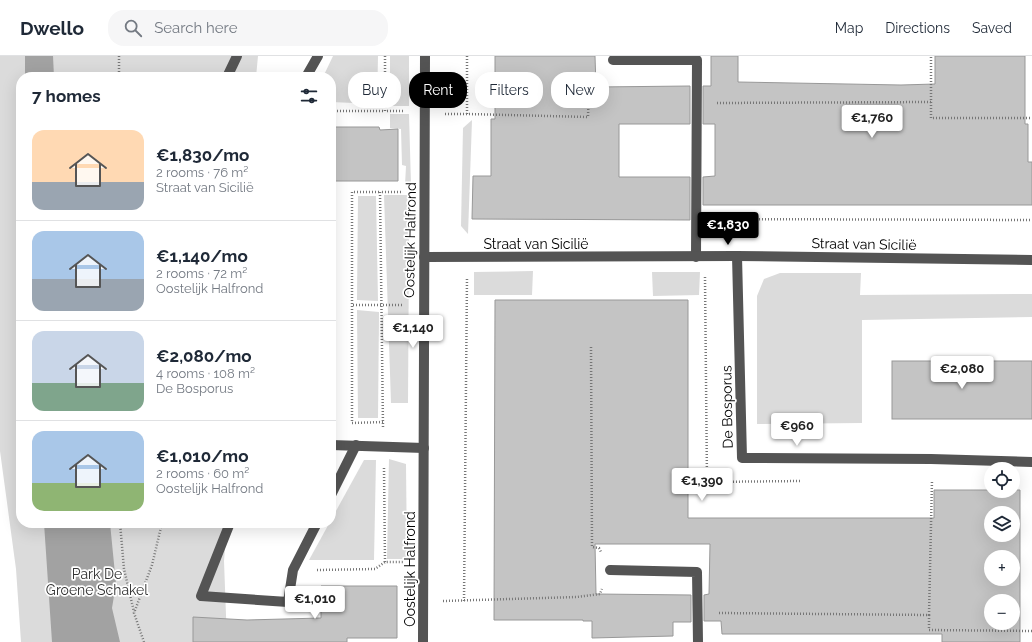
<!DOCTYPE html>
<meta charset="utf-8">
<style>
:root{--surface:#fff;--page:#f6f6f7;--text:#1f2937;--muted:#747a83;--line:#e0e1e3;--accent:#000}
body{margin:0;font-family:Raleway,sans-serif;background:var(--page);color:var(--text);height:100vh;display:flex;flex-direction:column;font-size:15px;white-space:nowrap}
*{box-sizing:border-box;margin:0}
p{font-size:13px;color:var(--muted)}
.icon{flex:none;width:22px;height:22px;fill:none;stroke:currentColor;stroke-width:2;stroke-linecap:round;stroke-linejoin:round}
.map{position:relative;flex:1;overflow:hidden}
.panel{position:absolute;left:16px;top:16px;width:320px;height:456px;display:flex;flex-direction:column;background:var(--surface);border-radius:16px;box-shadow:0 4px 16px #0002}
.panel>*{flex:none}
.banner{position:absolute;left:348px;top:16px;width:380px;height:36px;display:flex;gap:8px}
.tools{position:absolute;left:984px;top:406px;display:grid;gap:8px}
.tools a{display:grid;place-items:center;width:36px;height:36px;border-radius:50%;background:var(--surface);box-shadow:0 4px 16px #0002;font-size:20px}
.price{position:absolute;translate:-50% -34px;padding:0 9px;border-radius:4px;background:#fff;color:#222;font-size:13px;line-height:26px;filter:drop-shadow(0 1px 2px #0008)}
.price::after{content:'';position:absolute;left:50%;top:24px;width:12px;height:9px;margin-left:-6px;background:inherit;clip-path:polygon(0 0,100% 0,50% 100%)}
.price.current{background:var(--accent);color:#fff}
ul{padding:0;list-style:none}
li{display:flex;align-items:center;gap:12px;height:100px;padding:0 16px}
li+li{border-top:1px solid var(--line)}
li span{display:grid;place-items:center;flex:none;width:112px;height:80px;border-radius:12px;color:#555}
li>.icon{margin-inline-start:auto}
span .icon{width:48px;height:48px;fill:#fffc;stroke-width:1}
li b{font-size:17px}
h2{display:flex;justify-content:space-between;align-items:center;height:48px;padding:0 16px;font-size:17px}
.chip{padding:0 14px;border-radius:16px;background:var(--surface);box-shadow:0 4px 16px #0002;font-size:14px;line-height:36px}
.chip.current{background:var(--accent);color:#fff}
header{display:flex;align-items:center;gap:24px;box-sizing:border-box;height:56px;padding:0 20px;background:var(--surface);border-bottom:1px solid var(--line)}
header strong{font-size:19px}
nav{display:flex;gap:22px;margin-inline-start:auto;font-size:14px}
.search{width:280px;height:36px;background:var(--page);display:flex;align-items:center;gap:10px;box-sizing:border-box;padding:0 14px;border-radius:16px;color:var(--muted);font-size:15px}
.map>svg:first-child{display:block}
.green{fill:#dbdbdb}
.water{fill:#a2a2a2}
.building{fill:#c4c4c4;stroke:#989898;fill-rule:evenodd}
.lines{fill:none;stroke-linecap:round;stroke-linejoin:round}
.path{stroke:#767676;stroke-width:2.5;stroke-dasharray:1 2;stroke-linecap:butt}
.minor{stroke:#545454;stroke-width:10}
.labels{text-anchor:middle;stroke-width:3.5;stroke-linejoin:round;paint-order:stroke}
.street-label{font-size:14px;fill:#000;stroke:#fff}
.park-label{font-size:14px;fill:#323232;stroke:#fff}
</style>
<header>
<strong>Dwello</strong>
<div class="search"><svg class="icon" aria-label="search" viewBox="0 0 24 24"><circle cx="10" cy="10" r="6"/><path d="M15 15l6 6"/></svg>Search here</div>
<nav><a>Map</a><a>Directions</a><a>Saved</a></nav>
</header>
<div class="map">
<svg width="1032" height="586" viewBox="0 0 1032 586">
<rect width="100%" height="100%" fill="#fff"/>
<g class="green">
<polygon points="0,0 258,0 256,21 21,21 21,467 227,467 224,505 227,586 21,586 16,513 0,395"/>
<polygon points="333,0 378,0 377,48 331,46 331,21 323,21"/>
<rect x="390" y="0" width="19" height="50"/>
<polygon points="390,58 409,58 411,129 405,129 406,110 402,109 401,73 390,72"/>
<polygon points="472,64 468,178 461,170 463,72"/>
<polygon points="384,139 408,139 409,190 408,347 391,347"/>
<polygon points="358,140 376,140 378,245 357,244"/>
<polygon points="533,215 532,239 474,239 474,216"/>
<polygon points="652,216 700,216 699,239 653,240"/>
<polygon points="780,217 861,217 860,239 1032,238 1032,261 862,264 862,367 757,368 757,240 764,223"/>
<polygon points="357,254 379,256 378,362 358,362"/>
<polygon points="389,403 406,408 407,503 387,503"/>
<polygon points="364,404 376,404 374,504 309,504"/>
</g>
<g class="water">
<polygon points="25,0 53,0 54,21 25,21"/>
<polygon points="44,467 110,467 116,528 112,552 120,586 52,586"/>
</g>
<g class="building">
<polygon points="495,0 595,0 596,31 690,30 690,68 619,68 619,121 690,121 690,164 472,163 473,120 491,120 491,63 495,63"/>
<polygon points="711,0 738,0 738,26 901,29 935,28 935,0 1025,0 1025,68 1028,68 1028,106 1032,106 1032,149 703,149 703,121 715,120 715,68 703,68 703,30 711,30"/>
<polygon points="331,71 379,71 380,74 398,73 398,125 331,125"/>
<path d="M495,244H688V462H934V434H1020V586H942V578H722L721,565H704V539L709,538L710,488H595L596,538L691,539V566H673V580L592,582V565H583V564H494ZM991,457H1013V479H991ZM991,501H1013V523H991ZM991,545H1013V567H991Z"/>
<rect x="892" y="305" width="140" height="58"/>
<polygon points="321,530 397,530 397,582 347,582 347,586 193,586 193,561 247,564 321,562"/>
</g>
<g class="lines">
<g class="path">
<polyline points="119,0 119,21"/>
<polyline points="385,0 385,55 405,55"/>
<polyline points="467,0 467,58 588,61 589,29 602,21"/>
<polyline points="931,46 931,62 1032,62"/>
<polyline points="717,47 931,46 931,0"/>
<polyline points="331,55 385,55"/>
<polyline points="445,58 467,58"/>
<polyline points="379,136 352,136 352,367 383,366"/>
<polyline points="717,163 1032,164"/>
<polyline points="705,221 707,426 800,425"/>
<polyline points="353,249 404,249"/>
<polyline points="591,291 592,491 599,492 601,496"/>
<polyline points="383,371 380,136 403,136"/>
<polyline points="384,412 385,506"/>
<polyline points="120,467 124,513 134,556"/>
<polyline points="317,514 375,513 385,506 403,506"/>
<polyline points="443,545 577,541 600,538 602,533"/>
<polyline points="464,545 467,221"/>
<polyline points="719,557 929,559 932,424"/>
<polyline points="929,559 929,574 1032,575"/>
<polyline points="144,586 134,557 152,509 162,467"/>
</g>
<g class="minor">
<polyline points="613,4 697,4 696,201"/>
<polyline points="227,21 237,0"/>
<polyline points="306,21 318,0"/>
<polyline points="737,200 742,402 931,403 1032,406"/>
<polyline points="424,201 737,200 1032,204"/>
<polyline points="331,389 424,392"/>
<polyline points="331,439 356,389"/>
<polyline points="230,467 201,540 288,546 293,514 317,467"/>
<polyline points="610,514 697,516 698,586"/>
<polyline points="423,586 425,0"/>
</g>
</g>
<g class="labels">
<g class="street-label">
<text transform="translate(410 184) rotate(-89)" y="5">Oostelijk Halfrond</text>
<text x="536" y="193">Straat van Sicilië</text>
<text transform="translate(864 188) rotate(1)" y="5">Straat van Sicilië</text>
<text transform="translate(727 351) rotate(-91)" y="5">De Bosporus</text>
<text transform="translate(410 513) rotate(-90)" y="5">Oostelijk Halfrond</text>
</g>
<g class="park-label">
<text x="97" y="523">Park De<tspan x="97" dy="16">Groene Schakel</tspan></text>
</g>
</g>
</svg>
<div class="tools">
<a><svg class="icon" aria-label="locate" viewBox="0 0 24 24"><circle cx="12" cy="12" r="6"/><path d="M12 2v4M12 18v4M2 12h4M18 12h4"/></svg></a>
<a><svg class="icon" aria-label="layers" viewBox="0 0 24 24"><path d="M12 4l9 5-9 5-9-5zM3 14l9 5 9-5"/></svg></a>
<a>+</a>
<a>−</a>
</div>
<b class="price" style="left:872px;top:83px">€1,760</b>
<b class="price current" style="left:728px;top:190px">€1,830</b>
<b class="price" style="left:413px;top:293px">€1,140</b>
<b class="price" style="left:962px;top:334px">€2,080</b>
<b class="price" style="left:797px;top:391px">€960</b>
<b class="price" style="left:702px;top:446px">€1,390</b>
<b class="price" style="left:315px;top:564px">€1,010</b>
<div class="banner">
<a class="chip">Buy</a>
<a class="chip current">Rent</a>
<a class="chip">Filters</a>
<a class="chip">New</a>
</div>
<section class="panel">
<h2>7 homes<svg class="icon" aria-label="filters" viewBox="0 0 24 24"><path d="M4 7h16M4 17h16"/><circle cx="9" cy="7" r="2"/><circle cx="15" cy="17" r="2"/></svg></h2>
<ul>
<li><span style="background:linear-gradient(#ffd9b3 65%,#9aa5b1 0)"><svg class="icon" aria-label="home" viewBox="0 0 24 24"><path d="M3 11l9-7 9 7M6 9v11h12V9"/></svg></span><div><b>€1,830/mo</b><p>2 rooms · 76 m²</p><p>Straat van Sicilië</p></div></li>
<li><span style="background:linear-gradient(#a9c7e8 60%,#9aa5b1 0)"><svg class="icon" aria-label="home" viewBox="0 0 24 24"><path d="M3 11l9-7 9 7M6 9v11h12V9"/></svg></span><div><b>€1,140/mo</b><p>2 rooms · 72 m²</p><p>Oostelijk Halfrond</p></div></li>
<li><span style="background:linear-gradient(#c9d6e8 65%,#7fa58c 0)"><svg class="icon" aria-label="home" viewBox="0 0 24 24"><path d="M3 11l9-7 9 7M6 9v11h12V9"/></svg></span><div><b>€2,080/mo</b><p>4 rooms · 108 m²</p><p>De Bosporus</p></div></li>
<li><span style="background:linear-gradient(#a9c7e8 65%,#8fb573 0)"><svg class="icon" aria-label="home" viewBox="0 0 24 24"><path d="M3 11l9-7 9 7M6 9v11h12V9"/></svg></span><div><b>€1,010/mo</b><p>2 rooms · 60 m²</p><p>Oostelijk Halfrond</p></div></li>
</ul>
</section>
</div>
